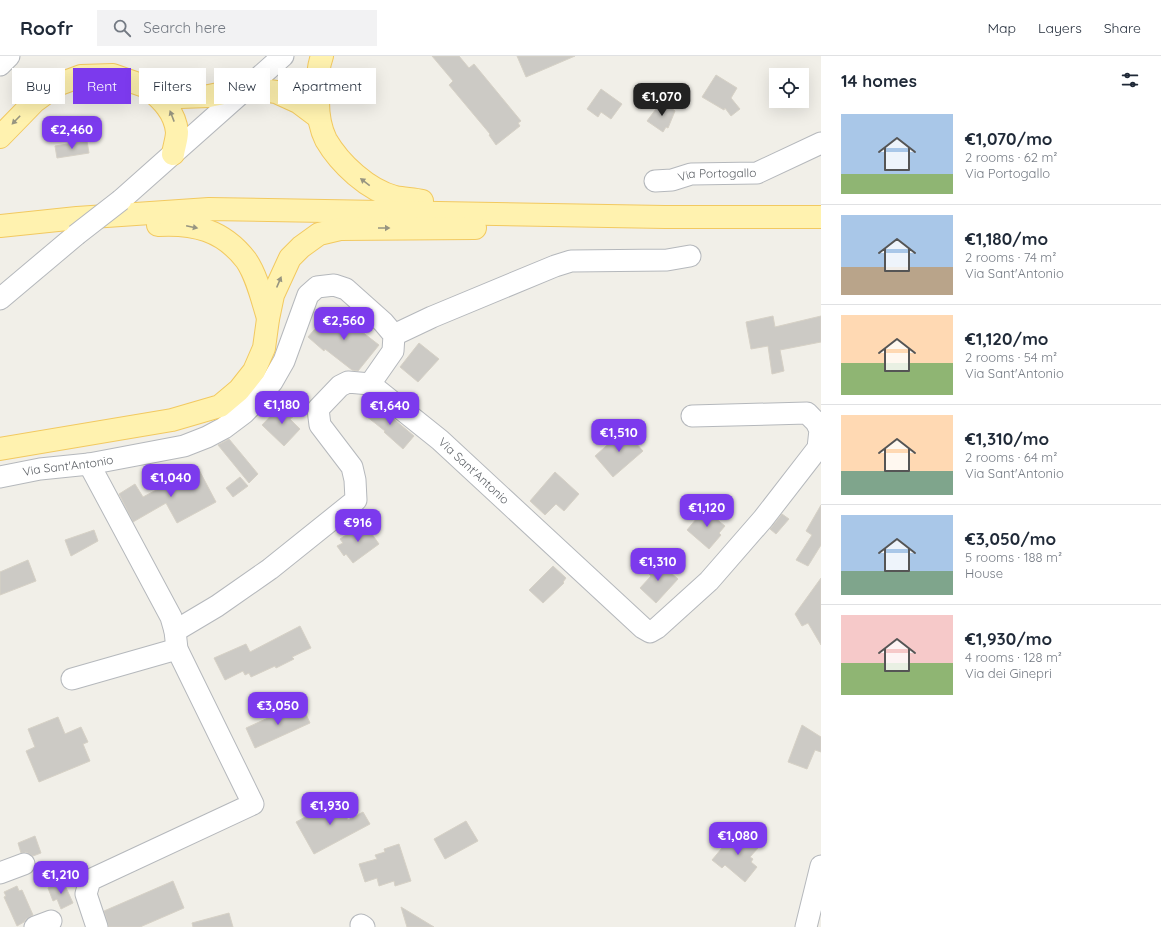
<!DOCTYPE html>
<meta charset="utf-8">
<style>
:root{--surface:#fff;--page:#f2f2f3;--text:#1f2937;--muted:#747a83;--line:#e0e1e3;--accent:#7c3aed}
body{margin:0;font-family:Quicksand,sans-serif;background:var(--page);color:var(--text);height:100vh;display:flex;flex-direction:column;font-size:15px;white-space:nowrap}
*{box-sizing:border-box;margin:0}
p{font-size:13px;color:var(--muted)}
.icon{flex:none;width:22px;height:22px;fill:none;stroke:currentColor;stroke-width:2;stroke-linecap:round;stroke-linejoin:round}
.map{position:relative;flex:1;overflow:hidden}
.panel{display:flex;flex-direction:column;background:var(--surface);width:340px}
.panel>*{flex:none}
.banner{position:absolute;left:12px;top:12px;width:380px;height:36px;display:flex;gap:8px}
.tools{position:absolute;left:769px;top:12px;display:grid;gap:8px}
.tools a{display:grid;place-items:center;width:40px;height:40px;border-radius:0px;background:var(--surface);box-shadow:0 4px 16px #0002;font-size:20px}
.price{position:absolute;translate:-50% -34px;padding:0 9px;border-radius:8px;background:var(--accent);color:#fff;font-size:13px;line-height:26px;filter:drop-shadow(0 1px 2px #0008)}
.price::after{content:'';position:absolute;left:50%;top:24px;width:12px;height:9px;margin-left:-6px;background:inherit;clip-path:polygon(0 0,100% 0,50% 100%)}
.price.on{background:#222;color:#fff}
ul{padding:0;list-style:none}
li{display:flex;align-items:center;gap:12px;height:100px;padding:0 20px}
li+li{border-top:1px solid var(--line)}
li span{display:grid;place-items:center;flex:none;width:112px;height:80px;border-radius:0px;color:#555}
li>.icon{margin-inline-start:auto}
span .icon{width:48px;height:48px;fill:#fffc;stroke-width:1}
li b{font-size:17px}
h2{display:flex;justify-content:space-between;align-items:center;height:48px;padding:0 20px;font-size:17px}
.tag{padding:0 14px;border-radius:0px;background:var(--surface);box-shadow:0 4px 16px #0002;font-size:14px;line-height:36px}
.tag.on{background:var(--accent);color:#fff}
header{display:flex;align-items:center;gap:24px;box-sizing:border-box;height:56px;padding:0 20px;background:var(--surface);border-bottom:1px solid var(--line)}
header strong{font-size:19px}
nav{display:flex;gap:22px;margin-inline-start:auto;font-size:14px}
.search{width:280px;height:36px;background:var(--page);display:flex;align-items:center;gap:10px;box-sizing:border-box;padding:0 14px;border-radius:0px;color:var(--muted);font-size:15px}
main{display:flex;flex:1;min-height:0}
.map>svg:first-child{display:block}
.building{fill:#cccac5;stroke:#d6d1c6}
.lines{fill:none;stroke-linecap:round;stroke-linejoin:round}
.minor-casing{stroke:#b5b8bc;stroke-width:23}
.major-casing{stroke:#f2c960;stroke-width:24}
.minor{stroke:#fff;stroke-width:21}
.major{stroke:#fff2af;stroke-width:22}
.minor-bridge-casing{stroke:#b5b8bc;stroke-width:23;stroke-linecap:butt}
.minor-bridge{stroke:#fff;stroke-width:21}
.oneway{fill:#979581}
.labels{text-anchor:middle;stroke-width:3.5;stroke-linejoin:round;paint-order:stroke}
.street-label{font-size:12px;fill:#5f6368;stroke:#fff}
</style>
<header>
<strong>Roofr</strong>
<div class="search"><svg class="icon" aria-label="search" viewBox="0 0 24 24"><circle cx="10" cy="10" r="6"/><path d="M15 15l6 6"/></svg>Search here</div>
<nav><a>Map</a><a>Layers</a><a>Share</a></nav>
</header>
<main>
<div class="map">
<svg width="821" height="871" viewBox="0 0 821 871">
<rect width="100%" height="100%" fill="#f1efe8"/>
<g class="building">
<polygon points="432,0 459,0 469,12 474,8 521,65 518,67 520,70 496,89 489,79 490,78 449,29 453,25"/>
<polygon points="517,0 575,0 526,21"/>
<polygon points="716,19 737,32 731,42 740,53 731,60 725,52 724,54 702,41"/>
<polygon points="601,33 622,48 611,63 601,56 598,61 587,53"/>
<polygon points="662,45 675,55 668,72 666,71 663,76 647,65"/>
<polygon points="87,85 89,97 57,102 55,90"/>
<polygon points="331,254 350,270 352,268 379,289 358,315 352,314 325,293 324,295 308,281"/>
<polygon points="773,260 775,271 821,260 821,286 780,294 784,315 772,318 768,290 751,293 746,266"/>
<polygon points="419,287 439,303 418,326 400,311"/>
<polygon points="285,345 294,360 290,363 300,373 284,390 262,369"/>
<polygon points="376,348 414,380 403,393 384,376 385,375 366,360"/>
<polygon points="624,374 643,395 613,421 595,400"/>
<polygon points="229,383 258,418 249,427 218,389"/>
<polygon points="198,412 216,446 177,467 166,447 133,466 119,438 135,428 143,441"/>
<polygon points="555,416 579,438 564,455 556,448 545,459 530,445"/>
<polygon points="240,421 248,430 233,441 226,432"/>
<polygon points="821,449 821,489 808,510 796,504 812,479 806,475"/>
<polygon points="707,450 718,459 715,462 725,470 719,477 721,479 709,493 687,474"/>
<polygon points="782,458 789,463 776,478 770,473"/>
<polygon points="364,467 379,488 353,507 346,498 344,500 337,490 343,487 340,483"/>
<polygon points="94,474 98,485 71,500 65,484"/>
<polygon points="28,504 36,525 0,539 0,516"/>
<polygon points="656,504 678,523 656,547 640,532 651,520 646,515"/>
<polygon points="553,510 566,522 563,526 564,527 543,547 529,534"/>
<polygon points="821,522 821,589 808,567 802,570 795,558"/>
<polygon points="300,570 311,592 292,601 294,603 276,612 275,610 251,621 249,617 245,619 243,615 225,624 214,602 246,588 250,596"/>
<polygon points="301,647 310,667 255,692 246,672"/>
<polygon points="58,661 65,678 81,671 88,686 83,688 90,705 39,726 26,695 35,691 28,673"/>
<polygon points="802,669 821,681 821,696 815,694 807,713 788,706"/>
<polygon points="337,744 348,764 363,756 370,768 314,798 296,766"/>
<polygon points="466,765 478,785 445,803 434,783"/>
<polygon points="737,774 758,792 750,801 753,803 751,806 757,811 745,826 725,809 722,812 712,804"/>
<polygon points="35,780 41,797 33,800 26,796 21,797 18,787"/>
<polygon points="399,788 411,825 395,830 394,825 379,830 377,822 365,826 359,808 377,803 375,799 385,796 384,793"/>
<polygon points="63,825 73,847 61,853 57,843 53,845 48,832"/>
<polygon points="173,825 184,852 140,871 109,871 104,855"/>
<polygon points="17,830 19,835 22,834 33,859 26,863 24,866 17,870 4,841 6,840 4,836"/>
<polygon points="401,851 434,871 407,871"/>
<polygon points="229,857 233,871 193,871 192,867"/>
</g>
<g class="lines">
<g class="minor-casing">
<g id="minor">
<polyline points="0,9 9,0"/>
<path id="s1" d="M655,125L672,124L691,118L757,117L821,87"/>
<polyline points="121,144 283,0"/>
<polyline points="0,243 76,179"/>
<polyline points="394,279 432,261 555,210 571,205 667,204 690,200"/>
<polyline points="89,408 171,561 175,575 177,593 253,748 90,824 86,838 97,871"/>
<path id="s2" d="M0,421L40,413L89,408L184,390L207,381L224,372L244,357L259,342L272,326L284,305L308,239L317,231L334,229L346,233L383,266L394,279L393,295L370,328L440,384L643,572L650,576L657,572L709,525L763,463L818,392L820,374L816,366L807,357L692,360"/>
<polyline points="175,575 217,550 270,513 356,444 355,424 352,411 320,369 318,353 340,330 348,326 370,328"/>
<polyline points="72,623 177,593"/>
<polyline points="0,817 24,808"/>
<polyline points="361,869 364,871"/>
<polyline points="35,871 51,865"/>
<polyline points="806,871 821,810"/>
</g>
</g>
<g class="major-casing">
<g id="major">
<path d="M322,0C317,14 317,31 318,45C318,58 320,72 326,84C340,108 368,134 395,141C404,143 414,143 422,145"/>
<path d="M148,32C162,44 175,56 177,76C177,83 174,91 173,98"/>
<polyline points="0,81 35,45 57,29 81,20 113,19 147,31 180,41 209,40 247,32 276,36 298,46 318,61"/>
<path d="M158,169C194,167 223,174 246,204C257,220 262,243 268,262"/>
<polyline points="0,170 77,162 209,153 665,161 821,161"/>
<polyline points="0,393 172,364 220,350 239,334 254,315 264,292 268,263 273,239 290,202 301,191 319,178 340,173 475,172"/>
</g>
</g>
<use href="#minor" class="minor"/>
<use href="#major" class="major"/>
<g class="minor-bridge-casing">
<polyline id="minor-bridge" points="76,179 121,144"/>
</g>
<use href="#minor-bridge" class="minor-bridge"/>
</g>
<defs><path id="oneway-solid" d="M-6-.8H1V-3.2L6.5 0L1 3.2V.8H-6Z"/></defs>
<g class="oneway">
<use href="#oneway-solid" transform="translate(172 60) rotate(-111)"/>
<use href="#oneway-solid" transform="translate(16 64) rotate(134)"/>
<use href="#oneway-solid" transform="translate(365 126) rotate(-142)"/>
<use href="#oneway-solid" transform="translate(192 171) rotate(12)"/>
<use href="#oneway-solid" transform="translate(384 172)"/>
<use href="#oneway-solid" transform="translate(279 226) rotate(-67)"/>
</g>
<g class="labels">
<g class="street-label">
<text dy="4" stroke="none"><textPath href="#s1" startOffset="63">Via Portogallo</textPath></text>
<text dy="4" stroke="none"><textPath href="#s2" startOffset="69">Via Sant'Antonio</textPath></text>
<text dy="4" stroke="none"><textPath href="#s2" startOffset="692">Via Sant'Antonio</textPath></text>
</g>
</g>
</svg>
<div class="tools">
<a><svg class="icon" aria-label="locate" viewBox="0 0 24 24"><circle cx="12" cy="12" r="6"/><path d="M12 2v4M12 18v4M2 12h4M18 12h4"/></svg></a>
</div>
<b class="price on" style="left:662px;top:61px">€1,070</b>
<b class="price" style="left:72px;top:94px">€2,460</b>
<b class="price" style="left:344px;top:285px">€2,560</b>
<b class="price" style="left:282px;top:369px">€1,180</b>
<b class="price" style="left:390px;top:370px">€1,640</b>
<b class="price" style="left:619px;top:397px">€1,510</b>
<b class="price" style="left:171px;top:442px">€1,040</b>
<b class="price" style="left:707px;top:472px">€1,120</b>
<b class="price" style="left:358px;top:487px">€916</b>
<b class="price" style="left:658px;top:526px">€1,310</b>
<b class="price" style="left:278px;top:670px">€3,050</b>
<b class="price" style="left:330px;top:770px">€1,930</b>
<b class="price" style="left:738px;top:800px">€1,080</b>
<b class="price" style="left:61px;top:839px">€1,210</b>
<div class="banner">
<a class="tag">Buy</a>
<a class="tag on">Rent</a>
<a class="tag">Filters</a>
<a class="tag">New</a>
<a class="tag">Apartment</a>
</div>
</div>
<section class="panel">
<h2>14 homes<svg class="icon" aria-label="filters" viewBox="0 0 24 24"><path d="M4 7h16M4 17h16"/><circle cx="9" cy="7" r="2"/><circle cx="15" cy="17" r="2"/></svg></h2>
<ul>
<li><span style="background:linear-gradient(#a9c7e8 75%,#8fb573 0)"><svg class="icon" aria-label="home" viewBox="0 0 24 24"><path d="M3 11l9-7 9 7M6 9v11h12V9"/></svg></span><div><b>€1,070/mo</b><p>2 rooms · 62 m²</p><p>Via Portogallo</p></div></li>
<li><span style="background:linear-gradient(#a9c7e8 65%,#b9a48a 0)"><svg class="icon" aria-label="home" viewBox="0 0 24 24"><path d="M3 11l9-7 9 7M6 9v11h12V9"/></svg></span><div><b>€1,180/mo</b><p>2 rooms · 74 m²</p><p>Via Sant'Antonio</p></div></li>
<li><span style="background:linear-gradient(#ffd9b3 60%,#8fb573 0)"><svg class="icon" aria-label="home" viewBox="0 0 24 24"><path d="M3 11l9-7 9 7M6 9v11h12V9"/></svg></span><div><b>€1,120/mo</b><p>2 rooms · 54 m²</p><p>Via Sant'Antonio</p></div></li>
<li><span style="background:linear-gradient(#ffd9b3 70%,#7fa58c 0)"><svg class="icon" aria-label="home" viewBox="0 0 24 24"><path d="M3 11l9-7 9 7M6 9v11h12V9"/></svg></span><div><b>€1,310/mo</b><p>2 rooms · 64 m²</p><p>Via Sant'Antonio</p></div></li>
<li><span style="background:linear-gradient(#a9c7e8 70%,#7fa58c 0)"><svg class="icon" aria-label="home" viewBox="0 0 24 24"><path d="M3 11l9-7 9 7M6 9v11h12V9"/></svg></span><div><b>€3,050/mo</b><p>5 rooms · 188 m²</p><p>House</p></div></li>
<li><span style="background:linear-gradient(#f6c9c9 60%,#8fb573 0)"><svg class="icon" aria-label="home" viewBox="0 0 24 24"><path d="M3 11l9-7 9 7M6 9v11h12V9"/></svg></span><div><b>€1,930/mo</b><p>4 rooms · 128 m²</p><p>Via dei Ginepri</p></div></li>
</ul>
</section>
</main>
